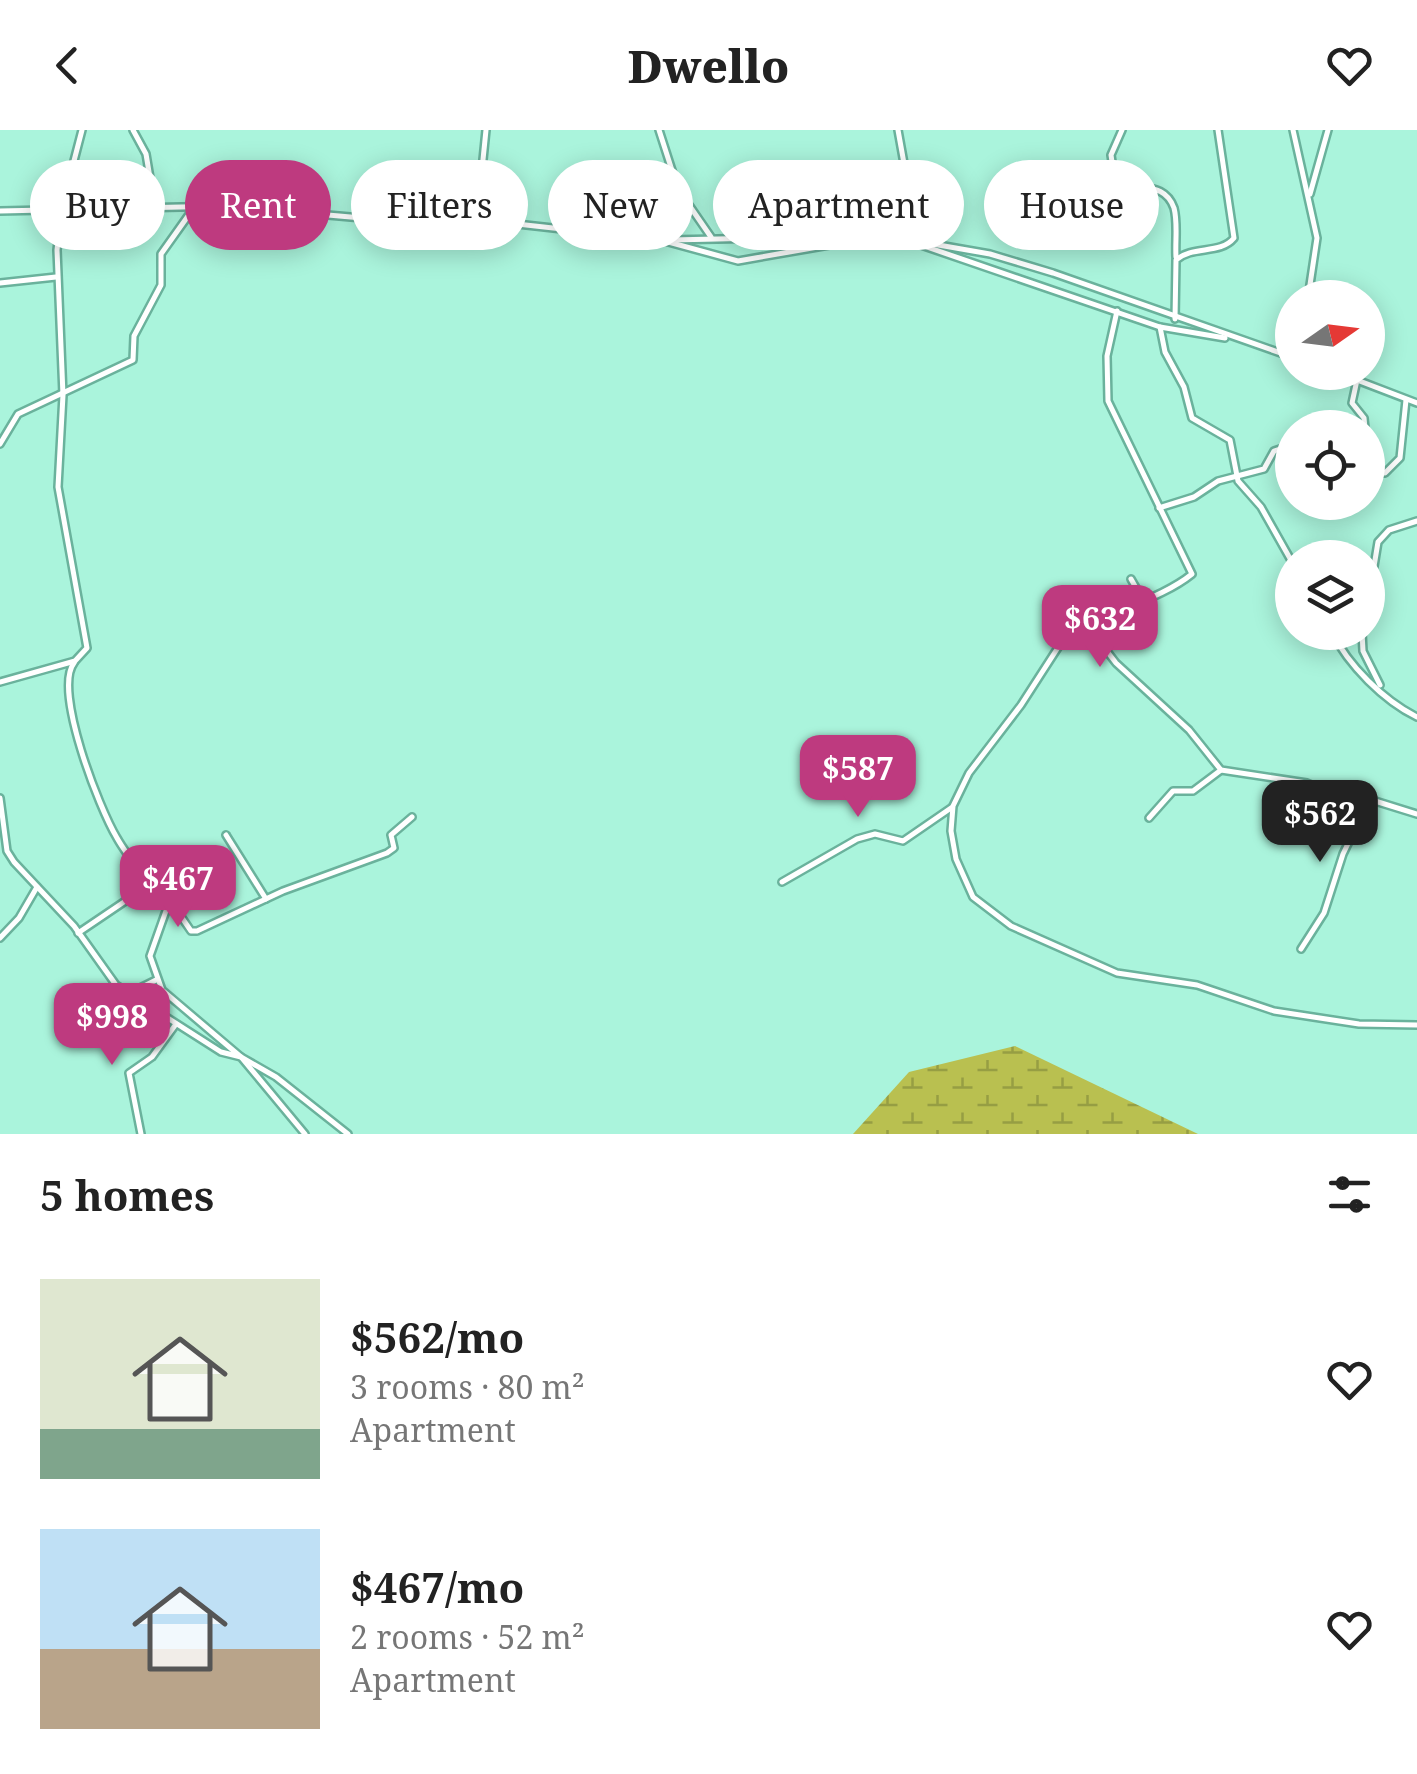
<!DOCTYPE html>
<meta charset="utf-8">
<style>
:root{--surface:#fff;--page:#f2f2f2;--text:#222;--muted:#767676;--accent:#be3a7f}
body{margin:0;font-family:"Noto Serif",serif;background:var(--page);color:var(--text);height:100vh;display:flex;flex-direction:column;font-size:38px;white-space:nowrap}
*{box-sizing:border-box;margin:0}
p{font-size:32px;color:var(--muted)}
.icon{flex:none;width:55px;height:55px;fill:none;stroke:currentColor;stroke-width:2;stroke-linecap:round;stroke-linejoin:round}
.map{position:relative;height:1004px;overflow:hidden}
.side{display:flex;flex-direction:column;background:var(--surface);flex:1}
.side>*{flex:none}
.banner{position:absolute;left:30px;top:30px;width:1358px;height:90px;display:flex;gap:20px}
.needle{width:65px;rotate:76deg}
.controls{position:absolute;left:1275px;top:150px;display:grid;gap:20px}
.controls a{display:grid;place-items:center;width:110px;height:110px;border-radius:50%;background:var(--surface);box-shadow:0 5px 25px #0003;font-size:50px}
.price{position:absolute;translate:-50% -85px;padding:0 22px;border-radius:20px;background:var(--accent);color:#fff;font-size:32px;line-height:65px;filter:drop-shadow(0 2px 5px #0008)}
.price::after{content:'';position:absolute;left:50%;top:60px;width:30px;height:22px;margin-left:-15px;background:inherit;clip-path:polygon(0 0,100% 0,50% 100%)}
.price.selected{background:#222;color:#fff}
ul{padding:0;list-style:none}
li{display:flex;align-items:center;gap:30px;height:250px;padding:0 40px}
li span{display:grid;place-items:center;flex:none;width:280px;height:200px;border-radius:0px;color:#555}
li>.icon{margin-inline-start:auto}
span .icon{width:120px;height:120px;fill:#fffc;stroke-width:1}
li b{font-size:42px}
h2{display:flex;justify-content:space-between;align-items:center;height:120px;padding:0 40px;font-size:42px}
.tag{padding:0 35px;border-radius:45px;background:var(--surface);box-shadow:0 5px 25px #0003;font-size:35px;line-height:90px}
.tag.selected{background:var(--accent);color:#fff}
header{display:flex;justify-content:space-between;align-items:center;height:130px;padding:0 40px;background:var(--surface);font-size:45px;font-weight:800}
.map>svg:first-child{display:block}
.wetland{fill:url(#wetland-marsh)}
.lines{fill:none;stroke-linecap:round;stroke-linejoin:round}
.minor-casing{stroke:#6ab29c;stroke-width:10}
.minor{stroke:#fff;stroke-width:5}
</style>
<header><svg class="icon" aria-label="back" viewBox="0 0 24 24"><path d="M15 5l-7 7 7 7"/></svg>Dwello<svg class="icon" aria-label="heart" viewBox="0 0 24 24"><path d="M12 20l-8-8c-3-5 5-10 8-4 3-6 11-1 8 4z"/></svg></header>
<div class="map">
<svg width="1417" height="1004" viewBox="0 0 1417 1004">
<defs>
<pattern id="wetland-marsh" width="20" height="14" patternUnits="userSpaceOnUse" patternTransform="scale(2.5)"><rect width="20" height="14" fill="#b9c050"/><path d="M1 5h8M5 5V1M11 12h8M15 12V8" fill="none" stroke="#969e43"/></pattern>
</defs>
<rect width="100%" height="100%" fill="#aaf4dc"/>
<polygon class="wetland" points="1015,916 1198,1004 853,1004 909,942"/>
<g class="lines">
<g class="minor-casing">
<g id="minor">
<polyline points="133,0 146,24 155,78"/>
<polyline points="659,0 678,59 711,107"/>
<polyline points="898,0 905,39 906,106"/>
<path d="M1122,0L1111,25L1114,45C1130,65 1163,47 1174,78C1178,93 1175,111 1176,127"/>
<polyline points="1293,0 1317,108 1308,168"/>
<polyline points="857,52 897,88 908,92"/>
<polyline points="1310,64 1328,0"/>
<polyline points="0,81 226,76 396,91 463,88 661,110 738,131 835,114 927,113 990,124 1053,143 1292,227"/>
<polyline points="477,89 486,0"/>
<polyline points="865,106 897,88"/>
<polyline points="670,110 907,105"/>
<polyline points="921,115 1160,197 1225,208"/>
<polyline points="0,153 56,147"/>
<path d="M1117,181L1107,226L1108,271L1192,444C1155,474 1089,485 1059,516L1021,575L969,643L953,676L951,701L956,729L973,767L1011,796L1117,843L1197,855L1274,881L1359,894L1417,895"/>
<path d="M1175,189L1176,130C1193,115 1220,125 1234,108L1218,0"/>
<polyline points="1160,197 1165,222 1184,257 1192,288 1230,310 1238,351 1261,377 1292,432"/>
<polyline points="1336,242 1417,273"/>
<polyline points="1357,250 1352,273 1364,288 1365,298"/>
<polyline points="0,314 18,284 133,230 134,206 161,155 161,124 193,79"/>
<polyline points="1368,341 1385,343 1400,328 1406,270"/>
<polyline points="1159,378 1194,367 1218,351 1264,339 1274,321 1292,315"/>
<polyline points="1131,449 1144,472"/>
<polyline points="1368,473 1378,412 1389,400 1417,391"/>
<polyline points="1089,498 1116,533 1189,600 1221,640 1307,653 1341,667 1375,671 1417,684"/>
<path d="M1332,502C1348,535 1384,571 1417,587"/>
<polyline points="1362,502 1363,521 1380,555"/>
<path d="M74,533C53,560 99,678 117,708C131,733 152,753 167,778L150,826L162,860L241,927L276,947L348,1004"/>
<polyline points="0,552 75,531 87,518 58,357 63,265 57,120 62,77 82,0"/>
<polyline points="0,668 7,721 14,732 74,796 116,855 221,922 241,927 305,1004"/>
<polyline points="1149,688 1173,661 1193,661 1221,640"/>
<polyline points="226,705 266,769"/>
<polyline points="782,752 857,709 875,704 903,711 951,678"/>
<polyline points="168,778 178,782 191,801 197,801 283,761 387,723 394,718 391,705 412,687"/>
<polyline points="78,803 149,755"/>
<polyline points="0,808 19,788 37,757"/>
<polyline points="1301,819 1324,783 1343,724 1369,670"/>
<polyline points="128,864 156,850"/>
<polyline points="141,1004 129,943 152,927 176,894"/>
</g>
</g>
<use href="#minor" class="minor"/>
</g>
</svg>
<div class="controls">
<a><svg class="needle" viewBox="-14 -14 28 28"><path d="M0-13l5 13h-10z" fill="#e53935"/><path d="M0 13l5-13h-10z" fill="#767676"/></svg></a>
<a><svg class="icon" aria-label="locate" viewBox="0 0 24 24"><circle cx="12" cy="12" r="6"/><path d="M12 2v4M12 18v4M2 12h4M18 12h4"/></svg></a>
<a><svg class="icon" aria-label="layers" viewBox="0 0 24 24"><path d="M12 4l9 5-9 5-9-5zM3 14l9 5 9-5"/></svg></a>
</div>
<b class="price" style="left:1100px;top:540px">$632</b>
<b class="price" style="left:858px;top:690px">$587</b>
<b class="price selected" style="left:1320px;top:735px">$562</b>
<b class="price" style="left:178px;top:800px">$467</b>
<b class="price" style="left:112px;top:938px">$998</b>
<div class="banner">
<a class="tag">Buy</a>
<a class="tag selected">Rent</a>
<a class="tag">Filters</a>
<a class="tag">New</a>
<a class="tag">Apartment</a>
<a class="tag">House</a>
</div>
</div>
<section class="side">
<h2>5 homes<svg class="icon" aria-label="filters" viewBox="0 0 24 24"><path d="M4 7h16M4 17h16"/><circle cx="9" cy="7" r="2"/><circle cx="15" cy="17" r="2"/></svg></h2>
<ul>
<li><span style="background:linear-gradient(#dfe7d0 75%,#7fa58c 0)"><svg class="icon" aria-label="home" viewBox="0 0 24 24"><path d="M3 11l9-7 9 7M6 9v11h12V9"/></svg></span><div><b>$562/mo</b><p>3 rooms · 80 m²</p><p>Apartment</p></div><svg class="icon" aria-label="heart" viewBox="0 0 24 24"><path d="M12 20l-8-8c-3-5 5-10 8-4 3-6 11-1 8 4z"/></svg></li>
<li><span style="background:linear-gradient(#bfe0f5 60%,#b9a48a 0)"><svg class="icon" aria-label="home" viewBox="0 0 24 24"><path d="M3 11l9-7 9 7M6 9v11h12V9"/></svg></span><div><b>$467/mo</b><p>2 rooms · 52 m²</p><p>Apartment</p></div><svg class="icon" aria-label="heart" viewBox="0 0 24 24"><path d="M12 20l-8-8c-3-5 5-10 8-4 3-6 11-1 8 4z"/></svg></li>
</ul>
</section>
